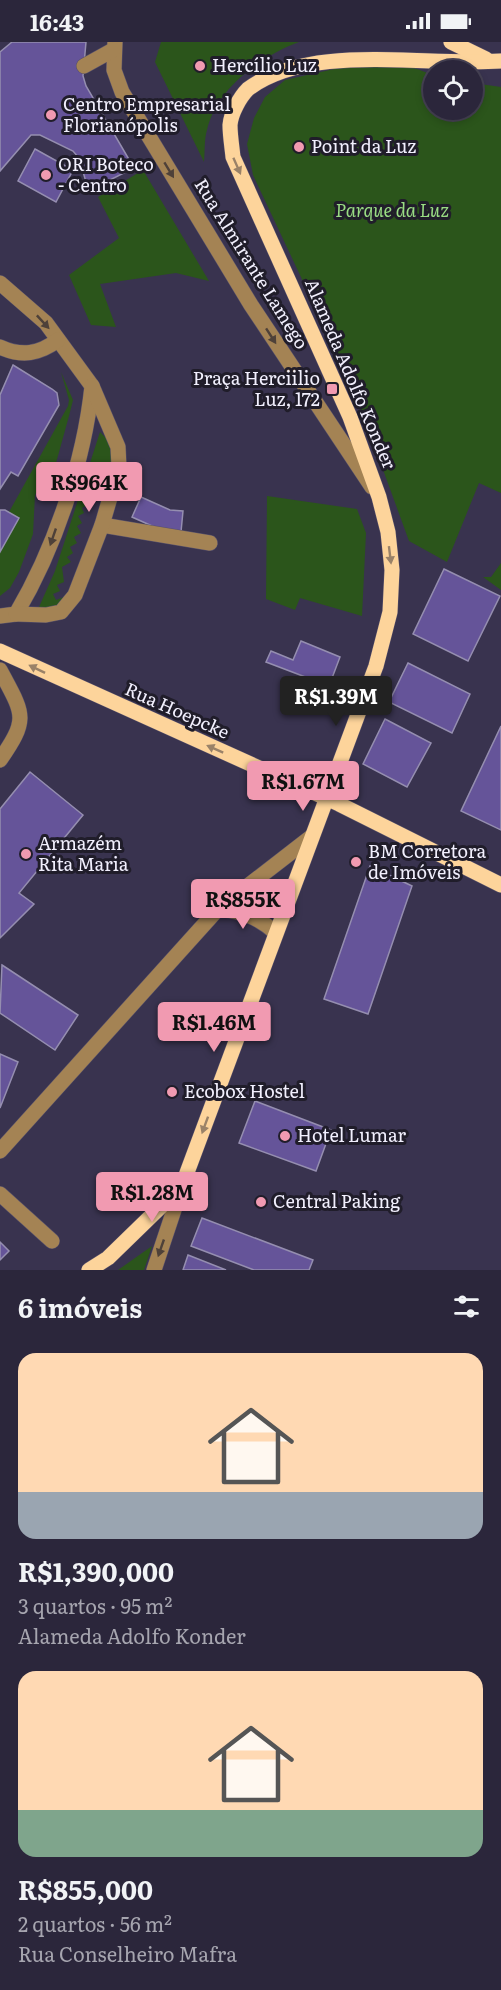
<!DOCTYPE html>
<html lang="pt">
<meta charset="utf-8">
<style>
:root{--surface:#2b263b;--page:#373246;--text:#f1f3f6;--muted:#a6a5af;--line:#474355;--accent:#f19ab1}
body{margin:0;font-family:Literata,serif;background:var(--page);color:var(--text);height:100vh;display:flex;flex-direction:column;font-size:22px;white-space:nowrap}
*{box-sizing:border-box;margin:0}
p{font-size:20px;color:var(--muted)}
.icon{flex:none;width:33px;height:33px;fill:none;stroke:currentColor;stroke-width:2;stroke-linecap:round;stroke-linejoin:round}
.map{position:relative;height:1228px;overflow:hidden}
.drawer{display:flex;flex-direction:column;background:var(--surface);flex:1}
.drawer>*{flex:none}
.controls{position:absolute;left:423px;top:18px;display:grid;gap:12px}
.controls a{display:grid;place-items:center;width:60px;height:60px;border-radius:50%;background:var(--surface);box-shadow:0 3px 9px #0003,0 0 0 2px var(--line);font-size:30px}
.price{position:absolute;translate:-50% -51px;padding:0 14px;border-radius:6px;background:var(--accent);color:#111;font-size:20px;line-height:39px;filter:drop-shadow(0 2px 3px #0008)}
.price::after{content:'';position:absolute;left:50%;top:36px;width:18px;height:14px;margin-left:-9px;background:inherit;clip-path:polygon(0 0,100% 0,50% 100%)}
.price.current{background:#222;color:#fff}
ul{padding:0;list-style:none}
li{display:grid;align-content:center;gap:12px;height:318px;padding:0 18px}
li span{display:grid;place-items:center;height:186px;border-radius:18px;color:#555}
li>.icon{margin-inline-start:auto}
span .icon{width:108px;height:108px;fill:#fffc;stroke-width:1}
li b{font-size:26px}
h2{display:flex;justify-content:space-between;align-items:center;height:72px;padding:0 18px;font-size:26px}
.status{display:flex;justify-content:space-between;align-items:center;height:42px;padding:0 30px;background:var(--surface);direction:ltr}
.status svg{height:16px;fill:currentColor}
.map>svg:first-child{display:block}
.green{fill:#2b551b}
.building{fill:#655499;stroke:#958eb0;stroke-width:1.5}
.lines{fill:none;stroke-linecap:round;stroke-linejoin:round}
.minor-casing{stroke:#57516b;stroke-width:16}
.major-casing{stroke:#57516b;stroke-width:16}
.minor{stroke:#a48354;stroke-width:15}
.major{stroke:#fdd49b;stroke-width:15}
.oneway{fill:#9a8268}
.oneway2{fill:#4e4139}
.poi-dot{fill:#f19ab1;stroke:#201d2a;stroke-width:2}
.labels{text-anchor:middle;stroke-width:6;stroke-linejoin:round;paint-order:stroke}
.poi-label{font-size:18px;fill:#f2f0fe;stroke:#201d2a;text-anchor:start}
.park-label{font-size:18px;font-style:italic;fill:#99dd83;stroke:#201d2a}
.street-label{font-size:18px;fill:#f2f0fe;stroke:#201d2a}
</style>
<div class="status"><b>16:43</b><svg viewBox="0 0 49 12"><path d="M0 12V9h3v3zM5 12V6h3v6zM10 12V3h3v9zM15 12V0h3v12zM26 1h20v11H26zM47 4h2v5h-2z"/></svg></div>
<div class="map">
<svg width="501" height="1228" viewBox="0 0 501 1228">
<rect width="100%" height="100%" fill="#39334f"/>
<g class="green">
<path d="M161,0H299C261,14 217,46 207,88C204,98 205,110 204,120L155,20Z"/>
<polygon points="352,23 409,24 433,33 434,68 472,68 473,41 501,45 501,451 479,441 447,520 409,499 354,348 253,133 247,102 254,76 265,55 285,38"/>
<polygon points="143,128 209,239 176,231 100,242 116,285 91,283 69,233 119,196 98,155"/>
<polygon points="61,330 73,358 69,374 56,421 35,453 33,492 19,530 10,546 0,554 0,510 19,476 9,470 68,364 69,358"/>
<polygon points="100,390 110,400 113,421 92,435 95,441 91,443 94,448 90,450 92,454 86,458 88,462 82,466 84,471 78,474 82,481 77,484 81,491 74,495 77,501 70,505 73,511 67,515 71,520 62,525 64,540 57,543 60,549 53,552 56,558 66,554 67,557 52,566 39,565 55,529"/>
<polygon points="267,454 357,467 366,491 362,574 300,556 295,568 266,557"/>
<polygon points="501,521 501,548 483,535 491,535"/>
<polygon points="152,1204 144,1228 118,1228"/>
</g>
<g class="building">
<polygon points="12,0 86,0 83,34 86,44 134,126 98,144 86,140 79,116 73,109 40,93 31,93 0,129 0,10"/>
<polygon points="35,107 73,128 56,160 18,139"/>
<polygon points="13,323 52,347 57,351 59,363 18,434 11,430 0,447 0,353"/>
<polygon points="141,455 170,468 183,469 181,490 161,488 132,475"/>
<polygon points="0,468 5,468 19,476 0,510"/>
<polygon points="444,527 500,554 468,619 413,592"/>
<polygon points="301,599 340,615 329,644 266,620 271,609 293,618"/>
<polygon points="408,621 470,652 452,691 389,660"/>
<polygon points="385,677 431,701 407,745 363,722"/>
<polygon points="501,684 501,788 461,769"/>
<polygon points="30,730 83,773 19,851 34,862 0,896 0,767"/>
<polygon points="370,824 412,844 368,972 324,957"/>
<polygon points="2,923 78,973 55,1008 0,971"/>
<polygon points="0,1012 18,1020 0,1066"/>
<polygon points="255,1059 331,1088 316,1129 239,1101"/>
<polygon points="202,1176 313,1218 309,1228 254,1228 191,1204"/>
<polygon points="0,1200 9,1209 0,1218"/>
<polygon points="188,1213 226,1228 183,1228"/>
</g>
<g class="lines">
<g class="minor-casing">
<g id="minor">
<polyline points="115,0 114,28 122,50 251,263 372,445"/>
<polyline points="84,24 113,8"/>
<path d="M0,241L46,281L92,344C84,420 55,506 16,572L0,574"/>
<path d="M0,305C22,315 39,312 58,298"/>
<polyline points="102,483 210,501"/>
<polyline points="16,572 46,573 61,570 75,553 102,483 119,425 118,405 92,344"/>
<path d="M0,628C24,673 29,676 0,718"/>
<path d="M218,867C242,869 258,875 276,891"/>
<polyline points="0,1109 218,867 311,795"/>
<polyline points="0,1152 52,1199"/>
<polyline points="154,1228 182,1144"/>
</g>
</g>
<g class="major-casing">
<g id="major">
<polyline points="451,0 486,17"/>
<polyline points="0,609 339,762 501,843"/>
<path d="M89,1228L108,1216L182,1144L376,624L390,570L392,528L388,490L379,455L350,375L233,115C232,105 230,93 230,83C231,71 240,55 248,47C311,0 423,25 501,19"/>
</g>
</g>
<use href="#minor" class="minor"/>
<use href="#major" class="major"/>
</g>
<defs><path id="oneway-solid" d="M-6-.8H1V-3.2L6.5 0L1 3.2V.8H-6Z" transform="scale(1.5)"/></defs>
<g class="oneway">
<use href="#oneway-solid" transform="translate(237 124) rotate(66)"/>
<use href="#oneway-solid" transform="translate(390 513) rotate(83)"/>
<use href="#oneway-solid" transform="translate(37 627) rotate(-154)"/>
<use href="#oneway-solid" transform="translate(215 707) rotate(-156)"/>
<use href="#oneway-solid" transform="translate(205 1083) rotate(110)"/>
</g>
<g class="oneway2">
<use href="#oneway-solid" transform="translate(169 128) rotate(59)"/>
<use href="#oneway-solid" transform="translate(43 280) rotate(47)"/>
<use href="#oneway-solid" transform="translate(271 294) rotate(57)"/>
<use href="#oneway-solid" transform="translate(53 495) rotate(109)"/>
<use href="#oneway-solid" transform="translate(161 1206) rotate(109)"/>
</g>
<g class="poi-dot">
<circle cx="200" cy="24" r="6"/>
<circle cx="51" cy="73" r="6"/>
<circle cx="299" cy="105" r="6"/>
<circle cx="46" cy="133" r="6"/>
<rect x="326" y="341" width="12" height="12" rx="3"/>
<circle cx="26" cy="812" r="6"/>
<circle cx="356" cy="820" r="6"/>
<circle cx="172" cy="1050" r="6"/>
<circle cx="285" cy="1094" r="6"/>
<circle cx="261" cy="1160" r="6"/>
</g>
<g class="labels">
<g class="poi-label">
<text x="212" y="30">Hercílio Luz</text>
<text x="63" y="69">Centro Empresarial<tspan x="63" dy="21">Florianópolis</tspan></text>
<text x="311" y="111">Point da Luz</text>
<text x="58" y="129">ORI Boteco<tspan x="58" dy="21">- Centro</tspan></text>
<text x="320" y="343" text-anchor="end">Praça Herciilio<tspan x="320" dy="21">Luz, 172</tspan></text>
<text x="38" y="808">Armazém<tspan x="38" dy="21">Rita Maria</tspan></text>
<text x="368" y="816">BM Corretora<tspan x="368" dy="21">de Imóveis</tspan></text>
<text x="184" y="1056">Ecobox Hostel</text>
<text x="297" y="1100">Hotel Lumar</text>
<text x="273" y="1166">Central Paking</text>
</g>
<g class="park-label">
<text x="392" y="175">Parque da Luz</text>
</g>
<g class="street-label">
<text transform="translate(251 222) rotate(58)" y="6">Rua Almirante Lamego</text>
<text transform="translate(350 332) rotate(67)" y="6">Alameda Adolfo Konder</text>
<text transform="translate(177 669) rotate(24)" y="6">Rua Hoepcke</text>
</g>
</g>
</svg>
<div class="controls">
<a><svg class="icon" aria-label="locate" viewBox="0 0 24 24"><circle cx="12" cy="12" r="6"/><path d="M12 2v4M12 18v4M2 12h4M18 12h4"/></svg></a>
</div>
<b class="price" style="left:89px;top:471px">R$964K</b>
<b class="price current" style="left:336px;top:685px">R$1.39M</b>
<b class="price" style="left:303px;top:770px">R$1.67M</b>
<b class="price" style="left:243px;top:888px">R$855K</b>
<b class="price" style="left:214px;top:1011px">R$1.46M</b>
<b class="price" style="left:152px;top:1181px">R$1.28M</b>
</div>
<section class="drawer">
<h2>6 imóveis<svg class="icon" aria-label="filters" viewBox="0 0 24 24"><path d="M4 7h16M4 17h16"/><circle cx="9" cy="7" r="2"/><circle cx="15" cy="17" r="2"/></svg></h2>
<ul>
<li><span style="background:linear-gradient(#ffd9b3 75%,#9aa5b1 0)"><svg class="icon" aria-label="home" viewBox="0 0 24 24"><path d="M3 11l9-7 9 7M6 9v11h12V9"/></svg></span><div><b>R$1,390,000</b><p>3 quartos · 95 m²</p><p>Alameda Adolfo Konder</p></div></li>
<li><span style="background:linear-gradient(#ffd9b3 75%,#7fa58c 0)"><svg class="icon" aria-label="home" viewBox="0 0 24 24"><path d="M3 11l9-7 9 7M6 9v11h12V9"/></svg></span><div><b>R$855,000</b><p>2 quartos · 56 m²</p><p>Rua Conselheiro Mafra</p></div></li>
</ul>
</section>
